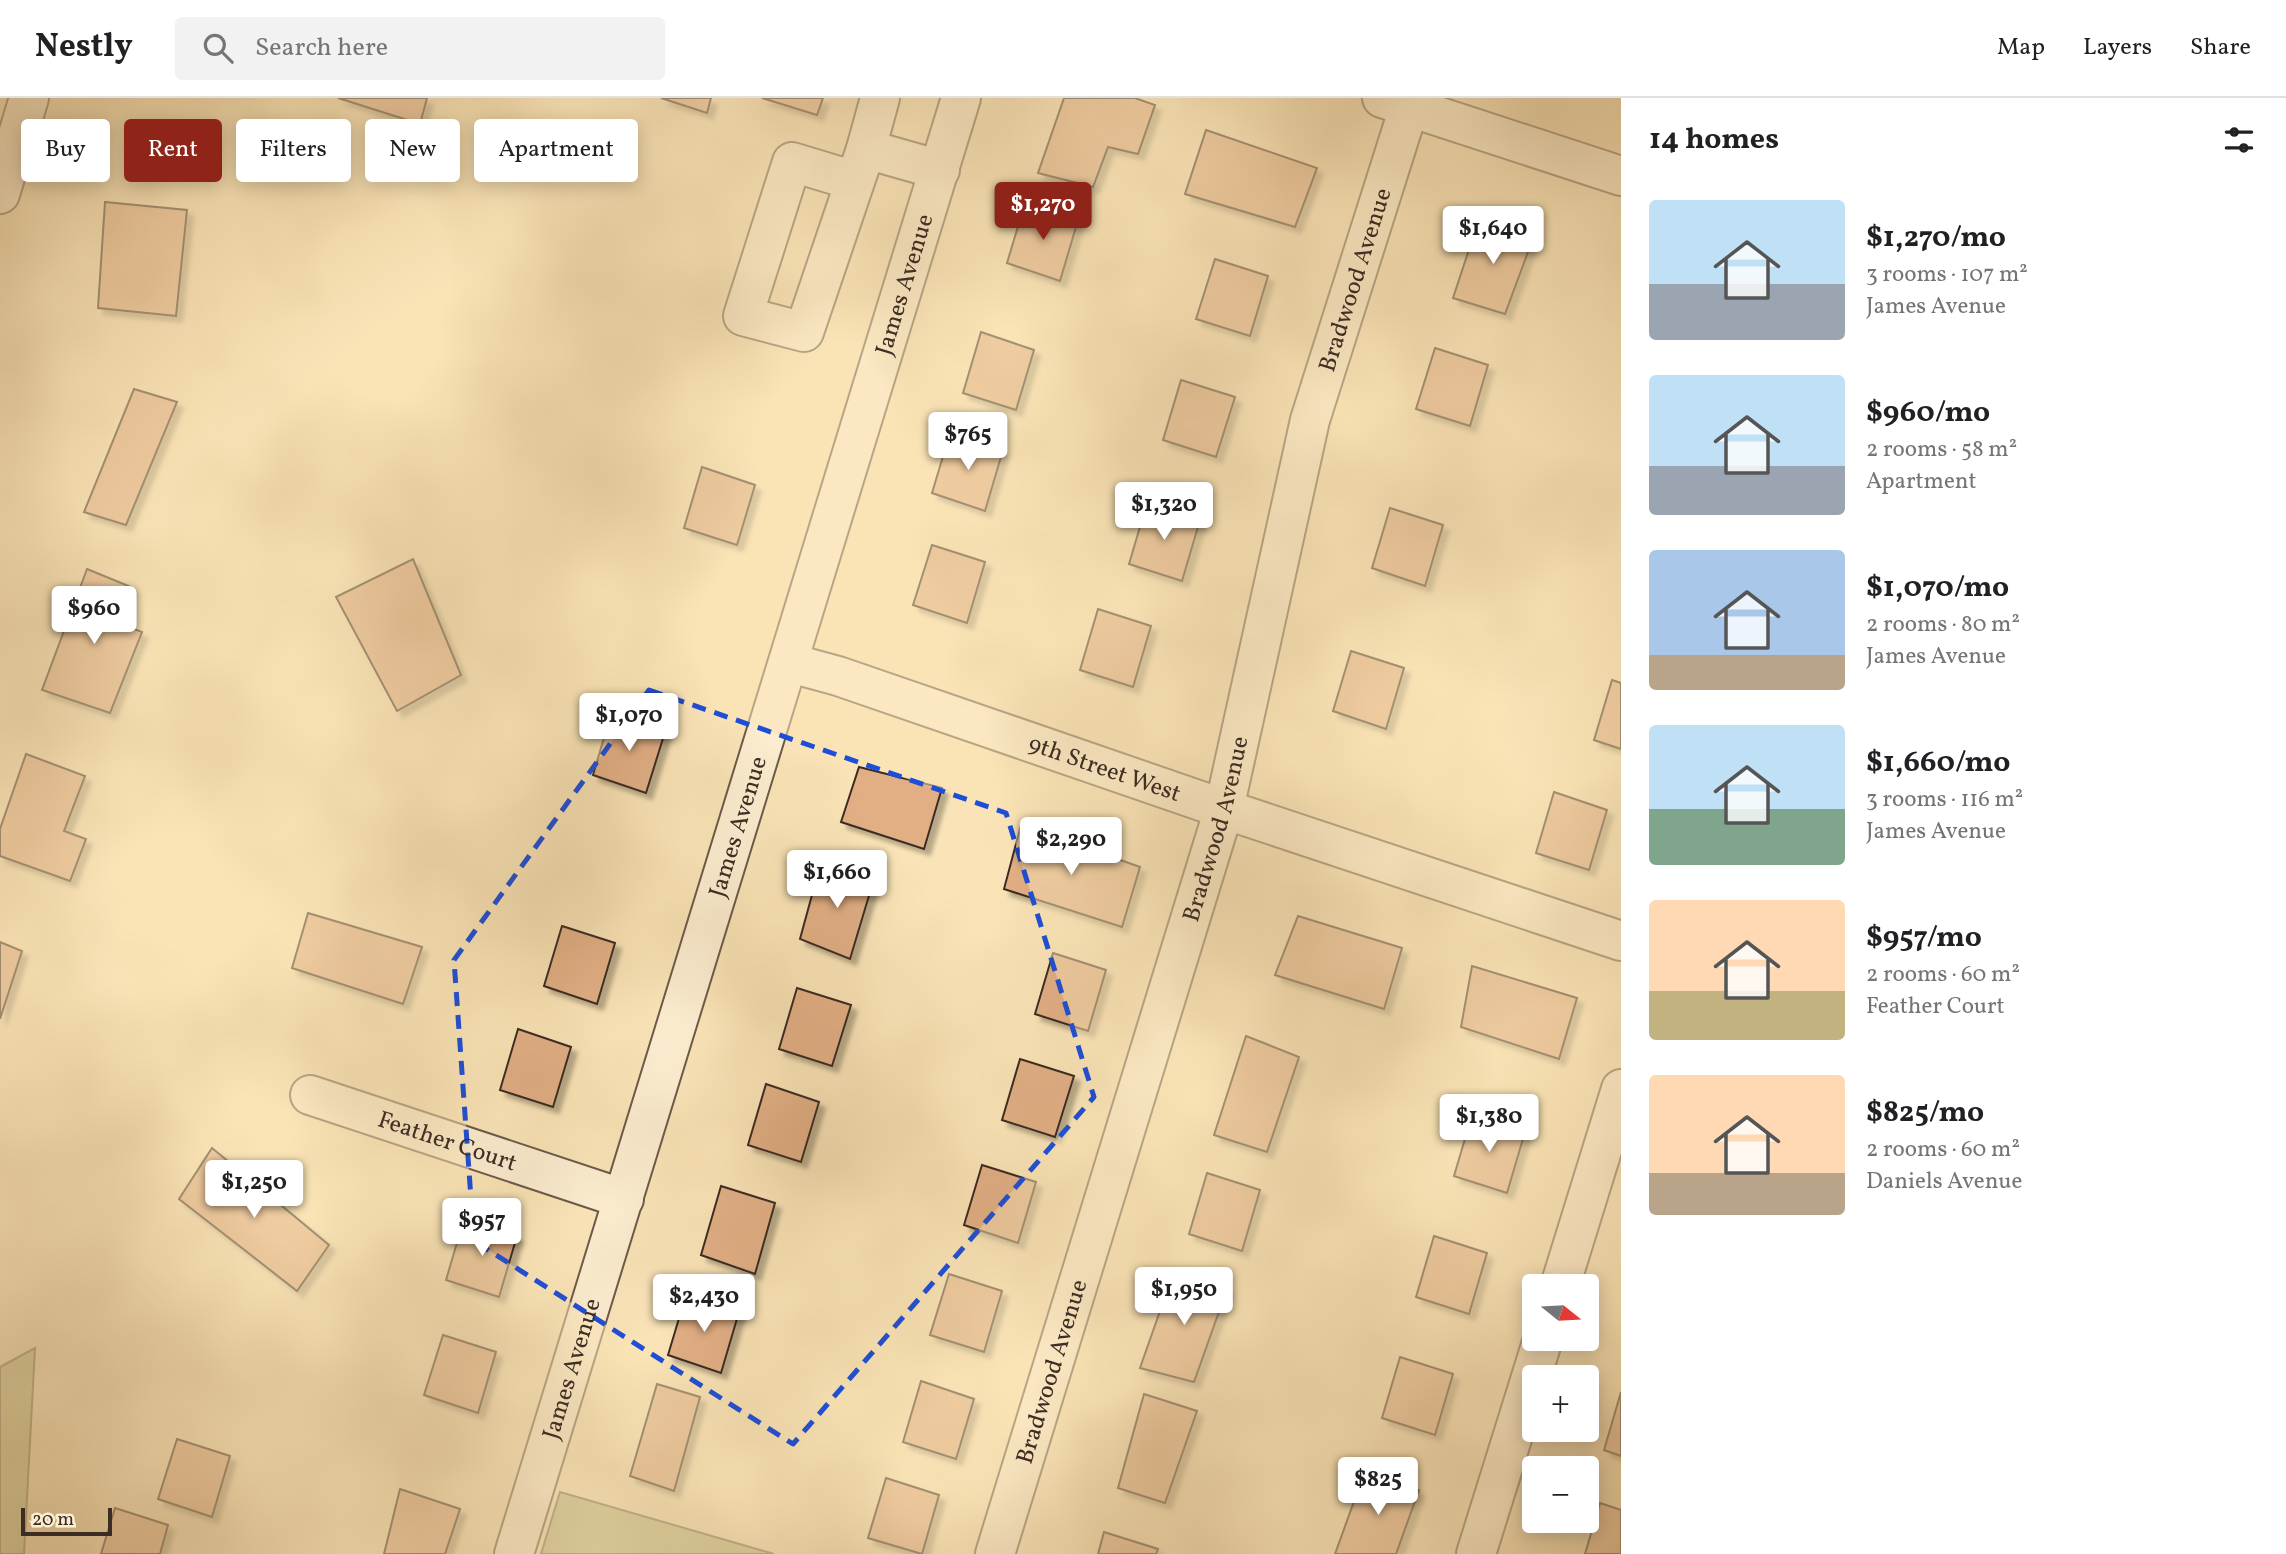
<!DOCTYPE html>
<meta charset="utf-8">
<style>
:root{--surface:#fff;--page:#f2f2f2;--text:#202124;--muted:#757577;--line:#e0e0e0;--accent:#8f2418}
body{margin:0;font-family:Vollkorn,serif;background:var(--page);color:var(--text);height:100vh;display:flex;flex-direction:column;font-size:26px;white-space:nowrap}
*{box-sizing:border-box;margin:0}
p{font-size:23px;color:var(--muted)}
.icon{flex:none;width:38px;height:38px;fill:none;stroke:currentColor;stroke-width:2;stroke-linecap:round;stroke-linejoin:round}
.map{position:relative;flex:1;overflow:hidden}
.drawer{display:flex;flex-direction:column;background:var(--surface);width:665px}
.drawer>*{flex:none}
.banner{position:absolute;left:21px;top:21px;width:665px;height:63px;display:flex;gap:14px}
.needle{width:46px;rotate:108deg}
.fabs{position:absolute;left:1522px;top:1176px;display:grid;gap:14px}
.fabs a{display:grid;place-items:center;width:77px;height:77px;border-radius:7px;background:var(--surface);box-shadow:0 4px 18px #0003;font-size:35px}
.scale{position:absolute;left:21px;bottom:18px;width:91px;box-sizing:border-box;padding-left:7px;border:4px solid #3b2c24;border-top:0;font-size:19px;line-height:24px;white-space:nowrap;color:#3b2c24;-webkit-text-stroke:5px #fcedd0;paint-order:stroke}
.price{position:absolute;translate:-50% -60px;padding:0 16px;border-radius:7px;background:#fff;color:#222;font-size:23px;line-height:46px;filter:drop-shadow(0 2px 4px #0008)}
.price::after{content:'';position:absolute;left:50%;top:42px;width:21px;height:16px;margin-left:-10px;background:inherit;clip-path:polygon(0 0,100% 0,50% 100%)}
.price.active{background:var(--accent);color:#fff}
ul{padding:0;list-style:none}
li{display:flex;align-items:center;gap:21px;height:175px;padding:0 28px}
li span{display:grid;place-items:center;flex:none;width:196px;height:140px;border-radius:7px;color:#555}
li>.icon{margin-inline-start:auto}
span .icon{width:84px;height:84px;fill:#fffc;stroke-width:1}
li b{font-size:30px}
h2{display:flex;justify-content:space-between;align-items:center;height:84px;padding:0 28px;font-size:30px}
.tag{padding:0 24px;border-radius:7px;background:var(--surface);box-shadow:0 4px 18px #0003;font-size:24px;line-height:63px}
.tag.active{background:var(--accent);color:#fff}
header{display:flex;align-items:center;gap:42px;box-sizing:border-box;height:98px;padding:0 35px;background:var(--surface);border-bottom:2px solid var(--line)}
header strong{font-size:33px}
nav{display:flex;gap:38px;margin-inline-start:auto;font-size:24px}
.search{width:490px;height:63px;background:var(--page);display:flex;align-items:center;gap:18px;box-sizing:border-box;padding:0 24px;border-radius:7px;color:var(--muted);font-size:26px}
main{display:flex;flex:1;min-height:0}
.map>svg:first-child{display:block}
.green{fill:#c3c28b;stroke:#7f7758;stroke-width:2}
.building{fill:#e2af85;stroke:#3b2c24;stroke-width:2;filter:url(#shadow)}
.lines{fill:none;stroke-linecap:round;stroke-linejoin:round}
.minor-casing{stroke:#6b5a49;stroke-width:42}
.minor{stroke:#fcedd0;stroke-width:38}
.marked{fill:none;stroke:#1d4ed8;stroke-width:5;stroke-dasharray:14 9;stroke-linejoin:round}
.labels{text-anchor:middle;stroke-width:5;stroke-linejoin:round;paint-order:stroke}
.street-label{font-size:24px;fill:#3b2c24;stroke:#fcedd0}
</style>
<header>
<strong>Nestly</strong>
<div class="search"><svg class="icon" aria-label="search" viewBox="0 0 24 24"><circle cx="10" cy="10" r="6"/><path d="M15 15l6 6"/></svg>Search here</div>
<nav><a>Map</a><a>Layers</a><a>Share</a></nav>
</header>
<main>
<div class="map">
<svg width="1621" height="1456" viewBox="0 0 1621 1456">
<defs>
<filter id="shadow"><feDropShadow dx="6" dy="6" stdDeviation="2" flood-color="#0004"/></filter>
</defs>
<rect width="100%" height="100%" fill="#fae4b7"/>
<filter id="stains"><feTurbulence type="fractalNoise" baseFrequency=".00286" numOctaves="4"/><feColorMatrix values="0 0 0 0 .2 0 0 0 0 .09 0 0 0 0 .02 0 0 0 .5 -.17"/></filter>
<radialGradient id="worn" r=".72"><stop offset=".6" stop-color="#630" stop-opacity="0"/><stop offset="1" stop-color="#630" stop-opacity=".3"/></radialGradient>
<g class="green">
<polygon points="35,1250 24,1456 0,1456 0,1269"/>
<polygon points="560,1394 774,1456 541,1456"/>
</g>
<g class="building">
<polygon points="338,0 427,0 420,26"/>
<polygon points="661,0 711,0 707,15"/>
<polygon points="762,0 823,0 817,17"/>
<polygon points="1064,0 1135,0 1155,7 1138,56 1108,49 1093,89 1038,75"/>
<polygon points="1206,32 1317,70 1295,129 1185,96"/>
<polygon points="105,104 187,112 176,218 98,210"/>
<polygon points="1025,105 1078,122 1060,183 1007,165"/>
<polygon points="1479,121 1535,135 1505,216 1453,200"/>
<polygon points="1215,161 1268,178 1250,238 1196,221"/>
<polygon points="981,234 1034,252 1016,312 963,295"/>
<polygon points="1435,250 1488,267 1470,328 1416,311"/>
<polygon points="1181,282 1235,299 1216,359 1163,342"/>
<polygon points="134,291 177,304 126,427 84,414"/>
<polygon points="950,335 1003,352 985,413 932,395"/>
<polygon points="702,369 755,387 737,447 684,430"/>
<polygon points="1147,405 1200,422 1182,483 1129,466"/>
<polygon points="1390,410 1443,427 1425,488 1372,470"/>
<polygon points="932,447 985,464 967,525 913,507"/>
<polygon points="413,461 461,577 397,613 336,499"/>
<polygon points="87,471 131,489 116,524 142,534 110,615 42,592"/>
<polygon points="1098,511 1151,528 1133,589 1080,572"/>
<polygon points="1351,553 1404,570 1386,631 1333,613"/>
<polygon points="1612,582 1621,585 1621,651 1594,642"/>
<polygon points="611,616 665,634 646,695 593,677"/>
<polygon points="26,656 85,678 64,733 86,741 70,783 0,758 0,731"/>
<polygon points="859,669 942,690 924,751 841,724"/>
<polygon points="1554,694 1607,712 1589,772 1536,755"/>
<polygon points="1021,727 1140,769 1122,829 1004,791"/>
<polygon points="821,764 874,781 850,861 800,841"/>
<polygon points="308,815 422,849 403,906 292,870"/>
<polygon points="1298,818 1402,850 1384,911 1275,877"/>
<polygon points="562,828 615,845 597,906 544,888"/>
<polygon points="0,844 22,853 0,921"/>
<polygon points="1053,855 1106,872 1088,933 1035,916"/>
<polygon points="1472,868 1577,900 1559,961 1461,929"/>
<polygon points="797,890 851,907 832,968 779,951"/>
<polygon points="518,931 571,949 553,1009 500,992"/>
<polygon points="1246,938 1299,959 1267,1054 1214,1037"/>
<polygon points="1020,961 1074,978 1055,1039 1002,1022"/>
<polygon points="766,986 819,1004 801,1064 748,1047"/>
<polygon points="1472,1017 1525,1034 1507,1095 1454,1078"/>
<polygon points="212,1050 329,1147 297,1193 179,1101"/>
<polygon points="982,1067 1036,1084 1018,1145 964,1127"/>
<polygon points="1207,1075 1260,1092 1242,1153 1189,1136"/>
<polygon points="721,1088 775,1105 755,1176 701,1157"/>
<polygon points="464,1121 517,1138 499,1199 446,1182"/>
<polygon points="1434,1138 1487,1155 1469,1216 1416,1199"/>
<polygon points="1174,1173 1227,1191 1194,1284 1140,1270"/>
<polygon points="949,1176 1002,1193 984,1254 930,1237"/>
<polygon points="686,1197 739,1214 721,1275 668,1257"/>
<polygon points="443,1237 496,1254 478,1315 424,1297"/>
<polygon points="1400,1259 1453,1276 1435,1337 1382,1320"/>
<polygon points="921,1283 974,1301 956,1361 903,1344"/>
<polygon points="657,1286 700,1299 674,1393 630,1378"/>
<polygon points="1621,1294 1621,1358 1604,1352"/>
<polygon points="1144,1296 1197,1313 1165,1405 1118,1390"/>
<polygon points="177,1341 230,1358 212,1419 158,1401"/>
<polygon points="1365,1373 1419,1392 1396,1456 1335,1456"/>
<polygon points="886,1380 939,1397 922,1456 868,1440"/>
<polygon points="400,1391 460,1411 445,1456 384,1456"/>
<polygon points="1600,1405 1621,1412 1621,1456 1585,1456"/>
<polygon points="115,1410 168,1427 160,1456 101,1456"/>
<polygon points="1104,1434 1158,1451 1156,1456 1098,1456"/>
</g>
<g class="lines">
<g class="minor-casing">
<g id="minor">
<polyline points="880,0 866,51 940,72"/>
<polyline points="1382,0 1621,78"/>
<polyline points="855,83 792,64 743,218 804,234 866,51"/>
<polyline points="0,96 29,0"/>
<path id="s1" d="M790,565L838,578L1224,711L1621,843"/>
<path id="s2" d="M310,997L624,1101"/>
<polyline points="1560,1188 1621,991"/>
<path id="s3" d="M514,1456L961,0"/>
<path id="s4" d="M995,1456L1224,711L1310,322L1412,0"/>
<polyline points="1476,1456 1543,1241"/>
</g>
</g>
<use href="#minor" class="minor"/>
</g>
<path d="M0 0H1621V1456H0ZM649,592L1006,715L1094,999L793,1346L474,1143L454,862Z" fill="#fae4b7" fill-opacity=".55" fill-rule="evenodd"/>
<path class="marked" d="M649,592L1006,715L1094,999L793,1346L474,1143L454,862Z"/>
<g class="labels">
<g class="street-label">
<text dy="8" stroke="none"><textPath href="#s4" startOffset="1325">Bradwood Avenue</textPath></text>
<text dy="8" stroke="none"><textPath href="#s3" startOffset="1328">James Avenue</textPath></text>
<text dy="8" stroke="none"><textPath href="#s1" startOffset="332">9th Street West</textPath></text>
<text dy="8" stroke="none"><textPath href="#s3" startOffset="761">James Avenue</textPath></text>
<text dy="8" stroke="none"><textPath href="#s4" startOffset="758">Bradwood Avenue</textPath></text>
<text dy="8" stroke="none"><textPath href="#s2" startOffset="145">Feather Court</textPath></text>
<text dy="8" stroke="none"><textPath href="#s3" startOffset="194">James Avenue</textPath></text>
<text dy="8" stroke="none"><textPath href="#s4" startOffset="191">Bradwood Avenue</textPath></text>
</g>
</g>
<rect width="100%" height="100%" filter="url(#stains)"/>
<rect width="100%" height="100%" fill="url(#worn)"/>
</svg>
<div class="fabs">
<a><svg class="needle" viewBox="-14 -14 28 28"><path d="M0-13l5 13h-10z" fill="#e53935"/><path d="M0 13l5-13h-10z" fill="#757577"/></svg></a>
<a>+</a>
<a>−</a>
</div>
<div class="scale">20 m</div>
<b class="price active" style="left:1043px;top:144px">$1,270</b>
<b class="price" style="left:1493px;top:168px">$1,640</b>
<b class="price" style="left:968px;top:374px">$765</b>
<b class="price" style="left:1164px;top:444px">$1,320</b>
<b class="price" style="left:94px;top:548px">$960</b>
<b class="price" style="left:629px;top:655px">$1,070</b>
<b class="price" style="left:1071px;top:779px">$2,290</b>
<b class="price" style="left:837px;top:812px">$1,660</b>
<b class="price" style="left:1489px;top:1056px">$1,380</b>
<b class="price" style="left:254px;top:1122px">$1,250</b>
<b class="price" style="left:482px;top:1160px">$957</b>
<b class="price" style="left:1184px;top:1229px">$1,950</b>
<b class="price" style="left:704px;top:1236px">$2,430</b>
<b class="price" style="left:1378px;top:1419px">$825</b>
<div class="banner">
<a class="tag">Buy</a>
<a class="tag active">Rent</a>
<a class="tag">Filters</a>
<a class="tag">New</a>
<a class="tag">Apartment</a>
</div>
</div>
<section class="drawer">
<h2>14 homes<svg class="icon" aria-label="filters" viewBox="0 0 24 24"><path d="M4 7h16M4 17h16"/><circle cx="9" cy="7" r="2"/><circle cx="15" cy="17" r="2"/></svg></h2>
<ul>
<li><span style="background:linear-gradient(#bfe0f5 60%,#9aa5b1 0)"><svg class="icon" aria-label="home" viewBox="0 0 24 24"><path d="M3 11l9-7 9 7M6 9v11h12V9"/></svg></span><div><b>$1,270/mo</b><p>3 rooms · 107 m²</p><p>James Avenue</p></div></li>
<li><span style="background:linear-gradient(#bfe0f5 65%,#9aa5b1 0)"><svg class="icon" aria-label="home" viewBox="0 0 24 24"><path d="M3 11l9-7 9 7M6 9v11h12V9"/></svg></span><div><b>$960/mo</b><p>2 rooms · 58 m²</p><p>Apartment</p></div></li>
<li><span style="background:linear-gradient(#a9c7e8 75%,#b9a48a 0)"><svg class="icon" aria-label="home" viewBox="0 0 24 24"><path d="M3 11l9-7 9 7M6 9v11h12V9"/></svg></span><div><b>$1,070/mo</b><p>2 rooms · 80 m²</p><p>James Avenue</p></div></li>
<li><span style="background:linear-gradient(#bfe0f5 60%,#7fa58c 0)"><svg class="icon" aria-label="home" viewBox="0 0 24 24"><path d="M3 11l9-7 9 7M6 9v11h12V9"/></svg></span><div><b>$1,660/mo</b><p>3 rooms · 116 m²</p><p>James Avenue</p></div></li>
<li><span style="background:linear-gradient(#ffd9b3 65%,#c2b280 0)"><svg class="icon" aria-label="home" viewBox="0 0 24 24"><path d="M3 11l9-7 9 7M6 9v11h12V9"/></svg></span><div><b>$957/mo</b><p>2 rooms · 60 m²</p><p>Feather Court</p></div></li>
<li><span style="background:linear-gradient(#ffd9b3 70%,#b9a48a 0)"><svg class="icon" aria-label="home" viewBox="0 0 24 24"><path d="M3 11l9-7 9 7M6 9v11h12V9"/></svg></span><div><b>$825/mo</b><p>2 rooms · 60 m²</p><p>Daniels Avenue</p></div></li>
</ul>
</section>
</main>
